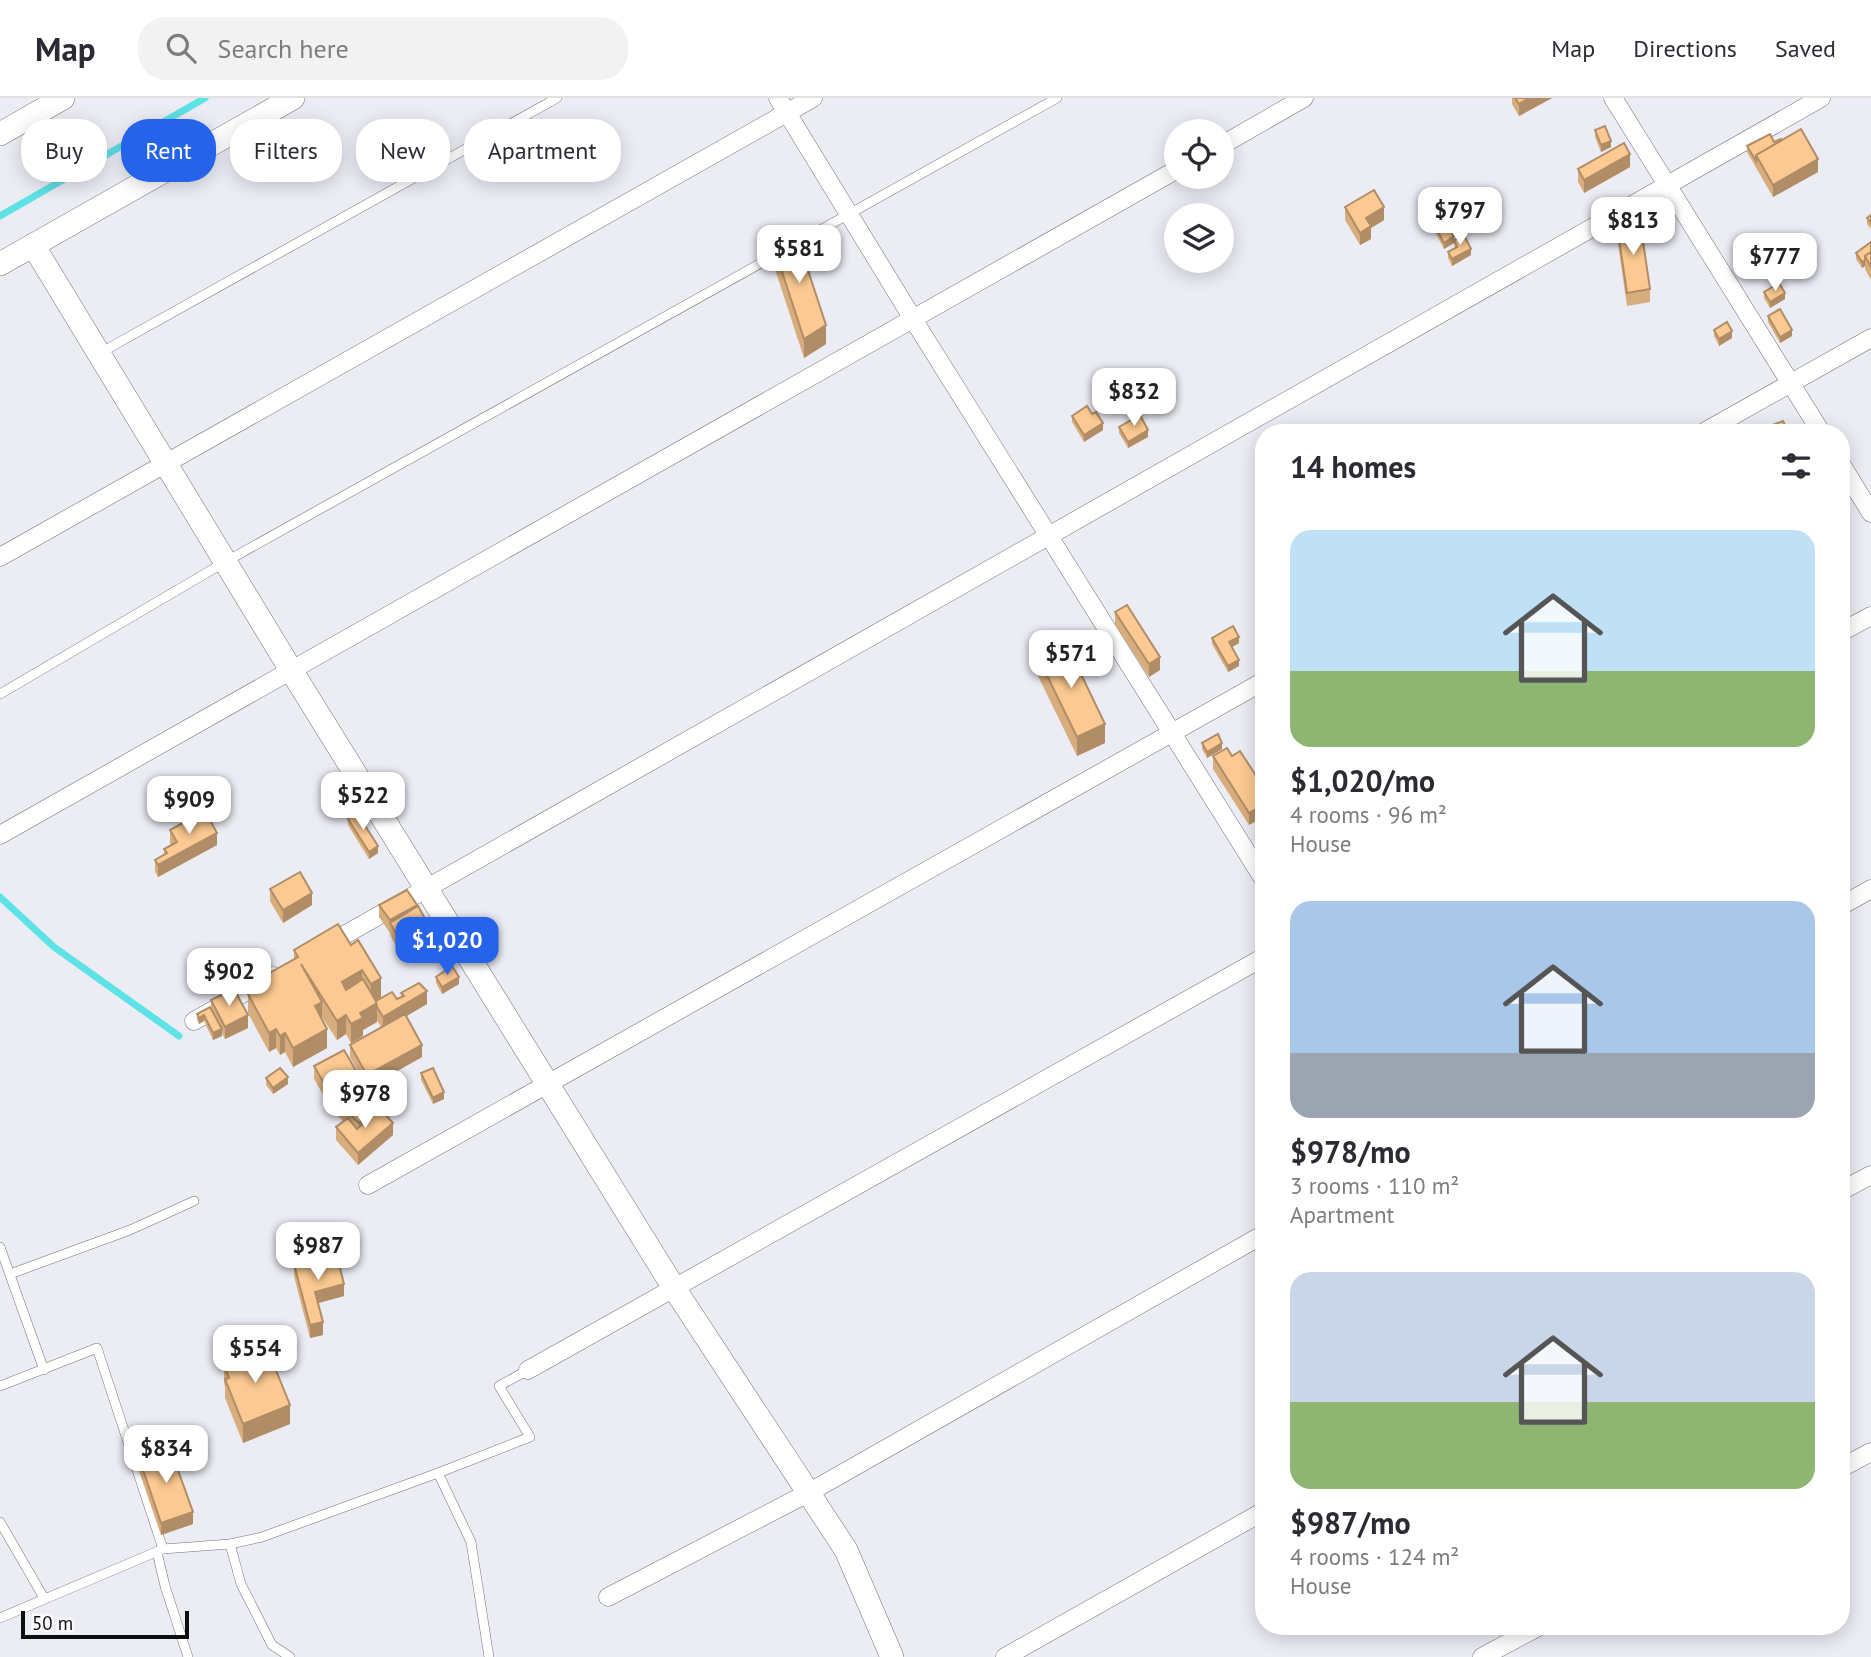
<!DOCTYPE html>
<meta charset="utf-8">
<style>
:root{--surface:#fff;--page:#f2f2f3;--text:#2b2b33;--muted:#7c7c81;--line:#e1e1e2;--accent:#2563eb}
body{margin:0;font-family:"PT Sans",sans-serif;background:var(--page);color:var(--text);height:100vh;display:flex;flex-direction:column;font-size:26px;white-space:nowrap}
*{box-sizing:border-box;margin:0}
p{font-size:23px;color:var(--muted)}
.icon{flex:none;width:38px;height:38px;fill:none;stroke:currentColor;stroke-width:2;stroke-linecap:round;stroke-linejoin:round}
.map{position:relative;flex:1;overflow:hidden}
.side{position:absolute;left:1255px;top:326px;width:595px;height:1211px;display:flex;flex-direction:column;background:var(--surface);border-radius:28px;box-shadow:0 4px 18px #0003}
.side>*{flex:none}
.guide{position:absolute;left:21px;top:21px;width:665px;height:63px;display:flex;gap:14px}
.buttons{position:absolute;left:1164px;top:21px;display:grid;gap:14px}
.buttons a{display:grid;place-items:center;width:70px;height:70px;border-radius:50%;background:var(--surface);box-shadow:0 4px 18px #0003;font-size:35px}
.scale{position:absolute;left:21px;bottom:18px;width:168px;box-sizing:border-box;padding-left:7px;border:4px solid #0d0e10;border-top:0;font-size:19px;line-height:24px;white-space:nowrap;color:#0d0e10;-webkit-text-stroke:5px #f9f9ff;paint-order:stroke}
.price{position:absolute;translate:-50% -60px;padding:0 16px;border-radius:14px;background:#fff;color:#222;font-size:23px;line-height:46px;filter:drop-shadow(0 2px 4px #0008)}
.price::after{content:'';position:absolute;left:50%;top:42px;width:21px;height:16px;margin-left:-10px;background:inherit;clip-path:polygon(0 0,100% 0,50% 100%)}
.price.on{background:var(--accent);color:#fff}
ul{padding:0;list-style:none}
li{display:grid;align-content:center;gap:14px;height:371px;padding:0 35px}
li span{display:grid;place-items:center;height:217px;border-radius:21px;color:#555}
li>.icon{margin-inline-start:auto}
span .icon{width:126px;height:126px;fill:#fffc;stroke-width:1}
li b{font-size:30px}
h2{display:flex;justify-content:space-between;align-items:center;height:84px;padding:0 35px;font-size:30px}
.chip{padding:0 24px;border-radius:28px;background:var(--surface);box-shadow:0 4px 18px #0003;font-size:24px;line-height:63px}
.chip.on{background:var(--accent);color:#fff}
header{display:flex;align-items:center;gap:42px;box-sizing:border-box;height:98px;padding:0 35px;background:var(--surface);border-bottom:2px solid var(--line)}
header strong{font-size:33px}
nav{display:flex;gap:38px;margin-inline-start:auto;font-size:24px}
.search{width:490px;height:63px;background:var(--page);display:flex;align-items:center;gap:18px;box-sizing:border-box;padding:0 24px;border-radius:28px;color:var(--muted);font-size:26px}
.map>svg:first-child{display:block}
.lines{fill:none;stroke-linecap:round;stroke-linejoin:round}
.stream{stroke:#5de2e6;stroke-width:7}
.service-casing{stroke:#717179;stroke-width:10}
.minor-casing{stroke:#717179;stroke-width:19}
.tertiary-casing{stroke:#717179;stroke-width:24}
.service{stroke:#fff;stroke-width:9}
.minor{stroke:#fff;stroke-width:18}
.tertiary{stroke:#fff;stroke-width:23}
.wall{fill:#d8ad7d}
.shaded-wall{fill:#b08d66}
.building{fill:#fbc991;stroke:#b08d66;stroke-width:2}
</style>
<header>
<strong>Map</strong>
<div class="search"><svg class="icon" aria-label="search" viewBox="0 0 24 24"><circle cx="10" cy="10" r="6"/><path d="M15 15l6 6"/></svg>Search here</div>
<nav><a>Map</a><a>Directions</a><a>Saved</a></nav>
</header>
<div class="map">
<svg width="1871" height="1559" viewBox="0 0 1871 1559">
<rect width="100%" height="100%" fill="#ececf5"/>
<g class="lines">
<g class="stream">
<polyline points="0,118 205,0"/>
<polyline points="0,799 54,849 179,938"/>
</g>
<g class="service-casing">
<g id="service">
<polyline points="100,255 557,0"/>
<polyline points="0,596 225,464 1057,0"/>
<polyline points="0,1149 44,1272"/>
<polyline points="10,1176 130,1132 194,1103"/>
<polyline points="0,1288 97,1250 163,1451"/>
<polyline points="438,1375 471,1444 489,1559"/>
<polyline points="0,1424 44,1500"/>
<polyline points="230,1446 241,1486 272,1547 290,1559"/>
<polyline points="157,1454 165,1488 188,1559"/>
<polyline points="0,1520 163,1451 230,1446 262,1439 438,1375 530,1339 499,1288 528,1272"/>
</g>
</g>
<g class="minor-casing">
<g id="minor">
<polyline points="778,0 913,221 1264,782"/>
<polyline points="1613,0 1821,334"/>
<polyline points="1222,47 1304,0"/>
<polyline points="1704,334 1871,240"/>
<polyline points="1841,366 1871,415"/>
<polyline points="0,459 813,0"/>
<polyline points="1841,534 1871,518"/>
<polyline points="0,737 1176,72"/>
<polyline points="1841,808 1871,791"/>
<polyline points="325,848 1821,0"/>
<polyline points="194,923 273,878"/>
<polyline points="368,1087 1264,583"/>
<polyline points="1841,1093 1871,1077"/>
<polyline points="528,1272 1264,859"/>
<polyline points="1841,1370 1871,1354"/>
<polyline points="608,1499 808,1395 1264,1136"/>
<polyline points="1005,1559 1264,1413"/>
<polyline points="1482,1559 1540,1528"/>
</g>
</g>
<g class="tertiary-casing">
<g id="tertiary">
<polyline points="0,36 63,0"/>
<polyline points="33,147 291,572 674,1190 846,1452 892,1559"/>
<polyline points="0,166 293,0"/>
</g>
</g>
<use href="#service" class="service"/>
<use href="#minor" class="minor"/>
<use href="#tertiary" class="tertiary"/>
</g>
<g class="wall">
<polygon points="1512,0 1552,0 1519,18 1512,6"/>
<polygon points="1595,32 1611,49 1601,54 1595,39"/>
<polygon points="1774,44 1818,74 1773,99 1747,54 1747,48"/>
<polygon points="1630,69 1584,95 1578,84 1578,71"/>
<polygon points="1345,109 1384,122 1371,130 1371,141 1360,147 1345,122"/>
<polygon points="1464,113 1479,128 1471,131 1464,120"/>
<polygon points="1871,117 1871,131 1867,126 1867,120"/>
<polygon points="1434,126 1454,145 1444,151 1434,132"/>
<polygon points="1617,127 1650,191 1650,204 1627,208 1617,139"/>
<polygon points="1454,142 1471,157 1452,168 1448,160 1448,154 1455,150"/>
<polygon points="772,143 826,246 804,260 772,162"/>
<polygon points="1871,144 1871,182 1865,171 1865,168 1862,170 1856,161 1856,155"/>
<polygon points="1764,194 1785,201 1770,210 1764,200"/>
<polygon points="1768,218 1792,238 1780,245 1768,224"/>
<polygon points="1714,232 1732,240 1719,248 1714,238"/>
<polygon points="1092,316 1103,332 1084,344 1072,324 1072,318"/>
<polygon points="1119,329 1148,339 1128,350 1119,335"/>
<polygon points="1115,514 1160,572 1149,579 1115,527"/>
<polygon points="1212,540 1239,545 1232,549 1239,568 1228,574 1212,546"/>
<polygon points="1038,559 1105,645 1077,658 1038,578"/>
<polygon points="1202,645 1222,651 1207,660 1202,651"/>
<polygon points="1213,658 1232,658 1264,690 1249,727 1213,671"/>
<polygon points="348,721 378,755 369,761 348,727"/>
<polygon points="170,732 217,747 158,779 155,774 155,762 164,756 164,751 171,747 170,745"/>
<polygon points="270,791 312,807 283,825 270,803"/>
<polygon points="379,807 417,809 428,839 400,855 390,837 390,835 379,819"/>
<polygon points="338,826 381,899 376,902 376,903 397,901 401,899 401,895 427,906 406,918 422,959 369,989 393,1037 358,1067 336,1042 336,1029 343,1023 337,1017 337,1011 333,1005 333,1002 328,1005 314,981 314,968 358,983 362,980 350,959 350,947 381,929 377,922 377,924 363,932 363,938 351,945 346,936 337,942 322,919 327,950 293,969 285,954 280,957 276,950 269,954 248,915 248,896 255,892 255,883 294,861 294,852"/>
<polygon points="436,879 459,886 442,896 436,885"/>
<polygon points="211,902 248,930 225,941 222,935 222,938 213,942 204,923 199,926 197,922 197,916 211,911"/>
<polygon points="421,975 444,1001 433,1006 421,982"/>
<polygon points="266,980 288,986 273,996 266,987"/>
<polygon points="294,1166 344,1198 318,1205 323,1237 310,1240 294,1178"/>
<polygon points="246,1252 290,1326 243,1345 225,1300 225,1289 224,1285 224,1266 246,1258"/>
<polygon points="139,1360 193,1426 161,1437 139,1373"/>
</g>
<g class="shaded-wall">
<polygon points="1529,0 1552,0 1519,18 1519,6"/>
<polygon points="1611,43 1611,49 1601,54 1601,47"/>
<polygon points="1630,56 1630,69 1584,95 1584,82"/>
<polygon points="1818,61 1818,74 1773,99 1773,87"/>
<polygon points="1384,109 1384,122 1371,130 1371,141 1360,147 1360,135 1366,120"/>
<polygon points="1479,121 1479,128 1471,131 1471,125"/>
<polygon points="1454,138 1454,145 1444,151 1444,145"/>
<polygon points="1471,151 1471,157 1452,168 1452,161"/>
<polygon points="1865,162 1865,168 1862,170 1862,164"/>
<polygon points="1785,195 1785,201 1770,210 1770,204"/>
<polygon points="826,227 826,246 804,260 804,241"/>
<polygon points="1792,232 1792,238 1780,245 1780,239"/>
<polygon points="1732,233 1732,240 1719,248 1719,241"/>
<polygon points="1103,325 1103,332 1084,344 1084,337"/>
<polygon points="1148,332 1148,339 1128,350 1128,344"/>
<polygon points="1239,539 1239,545 1229,551 1229,544"/>
<polygon points="1160,559 1160,572 1149,579 1149,566"/>
<polygon points="1239,562 1239,568 1228,574 1228,568"/>
<polygon points="1105,626 1105,645 1077,658 1077,639"/>
<polygon points="1222,645 1222,651 1207,660 1207,654"/>
<polygon points="1264,706 1264,719 1249,727 1249,715"/>
<polygon points="217,735 217,747 158,779 158,767"/>
<polygon points="378,748 378,755 369,761 369,754"/>
<polygon points="312,795 312,807 283,825 283,812"/>
<polygon points="417,807 417,820 390,825 390,835 390,822"/>
<polygon points="428,826 428,839 400,855 400,842"/>
<polygon points="362,872 362,891 342,903 342,884"/>
<polygon points="459,879 459,886 442,896 442,889"/>
<polygon points="381,880 381,899 371,905 371,886"/>
<polygon points="427,893 427,906 383,932 383,919"/>
<polygon points="322,904 322,923 315,908"/>
<polygon points="377,905 377,924 363,932 363,938 351,945 351,926 360,915"/>
<polygon points="204,917 204,923 199,926 199,920"/>
<polygon points="248,917 248,930 225,941 225,929"/>
<polygon points="346,917 346,936 337,942 337,923"/>
<polygon points="222,931 222,938 213,942 213,935"/>
<polygon points="276,931 276,950 269,954 269,935"/>
<polygon points="327,931 327,950 293,969 293,950"/>
<polygon points="285,935 285,954 280,957 280,938"/>
<polygon points="422,947 422,959 367,990 367,977"/>
<polygon points="358,976 358,988 333,998 333,1002 328,1005 328,992"/>
<polygon points="288,979 288,986 273,996 273,990"/>
<polygon points="444,994 444,1001 433,1006 433,1000"/>
<polygon points="381,1002 381,1015 359,1038 359,1025"/>
<polygon points="393,1025 393,1037 358,1067 358,1055"/>
<polygon points="344,1186 344,1198 315,1206 315,1194"/>
<polygon points="323,1224 323,1237 310,1240 310,1227"/>
<polygon points="290,1307 290,1326 243,1345 243,1326"/>
<polygon points="193,1414 193,1426 161,1437 161,1425"/>
</g>
<g class="building">
<polygon points="1515,0 1529,0 1519,6"/>
<polygon points="1605,28 1611,43 1601,47 1595,32"/>
<polygon points="1801,31 1818,61 1773,87 1756,57"/>
<polygon points="1770,36 1774,44 1781,41 1782,42 1756,57 1756,63 1747,48"/>
<polygon points="1624,45 1630,56 1584,82 1578,71"/>
<polygon points="1374,92 1384,109 1366,120 1371,128 1360,135 1345,109"/>
<polygon points="1472,109 1479,121 1471,125 1464,113"/>
<polygon points="1871,117 1871,125 1867,120"/>
<polygon points="1442,120 1454,138 1444,145 1434,126"/>
<polygon points="1640,123 1650,191 1627,195 1617,127"/>
<polygon points="796,136 826,227 804,241 772,143"/>
<polygon points="1464,137 1471,151 1452,161 1448,154 1457,149 1454,142"/>
<polygon points="1871,144 1871,154 1865,158 1865,162 1862,164 1856,155"/>
<polygon points="1871,154 1871,169 1865,158"/>
<polygon points="1779,185 1785,195 1770,204 1764,194"/>
<polygon points="1780,211 1792,232 1780,239 1768,218"/>
<polygon points="1727,224 1732,233 1719,241 1714,232"/>
<polygon points="1087,308 1092,316 1096,314 1103,325 1084,337 1072,318"/>
<polygon points="1140,317 1148,332 1128,344 1119,329"/>
<polygon points="1783,323 1788,334 1761,334 1760,332"/>
<polygon points="1127,507 1160,559 1149,566 1115,514"/>
<polygon points="1233,528 1239,539 1229,544 1239,562 1228,568 1212,540"/>
<polygon points="1066,545 1105,626 1077,639 1038,559"/>
<polygon points="1218,636 1222,645 1207,654 1202,645"/>
<polygon points="1227,650 1232,658 1240,653 1264,690 1264,706 1249,715 1213,658"/>
<polygon points="205,713 217,735 158,767 155,762 167,755 164,751 177,744 170,732"/>
<polygon points="357,715 378,748 369,754 348,721"/>
<polygon points="300,774 312,795 283,812 270,791"/>
<polygon points="407,792 417,807 390,822 379,807"/>
<polygon points="418,808 428,826 400,842 390,825"/>
<polygon points="338,826 351,847 358,842 381,880 371,886 362,872 342,884 346,892 363,881 377,905 360,915 363,920 351,926 346,917 337,923 301,866 322,904 315,908 327,931 293,950 285,935 280,938 276,931 269,935 248,896 258,890 255,883 298,859 294,852"/>
<polygon points="452,868 459,879 442,889 436,879"/>
<polygon points="419,885 427,893 383,919 377,909 376,903 392,894 397,901 404,898 401,895"/>
<polygon points="234,891 248,917 225,929 211,902"/>
<polygon points="210,909 222,931 213,935 204,917 199,920 197,916"/>
<polygon points="405,916 422,947 367,977 350,947"/>
<polygon points="344,952 358,976 328,992 314,968"/>
<polygon points="280,970 288,979 273,990 266,980"/>
<polygon points="433,970 444,994 433,1000 421,975"/>
<polygon points="364,979 374,997 372,994 361,1005 348,993 337,1004 337,1005 333,998"/>
<polygon points="348,993 361,1005 372,994 381,1002 359,1025 337,1004"/>
<polygon points="380,1011 393,1025 358,1055 336,1029 348,1020 357,1031"/>
<polygon points="336,1154 344,1186 315,1194 323,1224 310,1227 294,1166"/>
<polygon points="265,1245 290,1307 243,1326 225,1281 229,1280 224,1266 247,1257 246,1252"/>
<polygon points="170,1350 193,1414 161,1425 139,1360"/>
</g>
</svg>
<div class="buttons">
<a><svg class="icon" aria-label="locate" viewBox="0 0 24 24"><circle cx="12" cy="12" r="6"/><path d="M12 2v4M12 18v4M2 12h4M18 12h4"/></svg></a>
<a><svg class="icon" aria-label="layers" viewBox="0 0 24 24"><path d="M12 4l9 5-9 5-9-5zM3 14l9 5 9-5"/></svg></a>
</div>
<div class="scale">50 m</div>
<b class="price" style="left:1460px;top:149px">$797</b>
<b class="price" style="left:1633px;top:159px">$813</b>
<b class="price" style="left:799px;top:187px">$581</b>
<b class="price" style="left:1775px;top:195px">$777</b>
<b class="price" style="left:1134px;top:330px">$832</b>
<b class="price" style="left:1071px;top:592px">$571</b>
<b class="price" style="left:363px;top:734px">$522</b>
<b class="price" style="left:189px;top:738px">$909</b>
<b class="price on" style="left:447px;top:879px">$1,020</b>
<b class="price" style="left:229px;top:910px">$902</b>
<b class="price" style="left:365px;top:1032px">$978</b>
<b class="price" style="left:318px;top:1184px">$987</b>
<b class="price" style="left:255px;top:1287px">$554</b>
<b class="price" style="left:166px;top:1387px">$834</b>
<div class="guide">
<a class="chip">Buy</a>
<a class="chip on">Rent</a>
<a class="chip">Filters</a>
<a class="chip">New</a>
<a class="chip">Apartment</a>
</div>
<section class="side">
<h2>14 homes<svg class="icon" aria-label="filters" viewBox="0 0 24 24"><path d="M4 7h16M4 17h16"/><circle cx="9" cy="7" r="2"/><circle cx="15" cy="17" r="2"/></svg></h2>
<ul>
<li><span style="background:linear-gradient(#bfe0f5 65%,#8fb573 0)"><svg class="icon" aria-label="home" viewBox="0 0 24 24"><path d="M3 11l9-7 9 7M6 9v11h12V9"/></svg></span><div><b>$1,020/mo</b><p>4 rooms · 96 m²</p><p>House</p></div></li>
<li><span style="background:linear-gradient(#a9c7e8 70%,#9aa5b1 0)"><svg class="icon" aria-label="home" viewBox="0 0 24 24"><path d="M3 11l9-7 9 7M6 9v11h12V9"/></svg></span><div><b>$978/mo</b><p>3 rooms · 110 m²</p><p>Apartment</p></div></li>
<li><span style="background:linear-gradient(#c9d6e8 60%,#8fb573 0)"><svg class="icon" aria-label="home" viewBox="0 0 24 24"><path d="M3 11l9-7 9 7M6 9v11h12V9"/></svg></span><div><b>$987/mo</b><p>4 rooms · 124 m²</p><p>House</p></div></li>
</ul>
</section>
</div>
